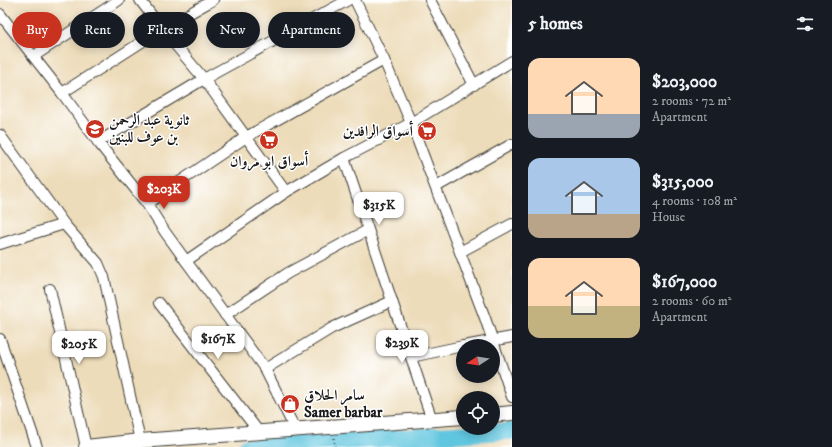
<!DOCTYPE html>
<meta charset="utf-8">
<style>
:root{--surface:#171b24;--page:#20242c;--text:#f1f3f6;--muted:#9ea1a6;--accent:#c8321e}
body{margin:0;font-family:"IM FELL DW Pica",Amiri,serif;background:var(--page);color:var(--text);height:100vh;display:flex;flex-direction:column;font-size:15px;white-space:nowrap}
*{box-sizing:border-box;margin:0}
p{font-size:13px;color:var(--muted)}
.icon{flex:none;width:22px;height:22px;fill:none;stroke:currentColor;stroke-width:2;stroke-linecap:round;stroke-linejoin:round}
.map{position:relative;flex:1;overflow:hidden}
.sheet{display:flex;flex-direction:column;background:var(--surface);width:320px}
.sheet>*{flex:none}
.banner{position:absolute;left:12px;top:12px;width:380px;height:36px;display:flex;gap:8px}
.needle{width:26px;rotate:258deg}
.fabs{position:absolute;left:456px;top:339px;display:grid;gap:8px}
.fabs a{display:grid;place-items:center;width:44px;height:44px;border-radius:50%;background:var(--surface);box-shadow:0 2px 10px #0003;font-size:20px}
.price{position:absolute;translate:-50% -34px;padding:0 9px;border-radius:8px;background:#fff;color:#222;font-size:13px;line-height:26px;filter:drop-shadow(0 1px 2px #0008)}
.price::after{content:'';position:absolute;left:50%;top:24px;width:12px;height:9px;margin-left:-6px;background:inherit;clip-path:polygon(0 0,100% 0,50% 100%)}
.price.selected{background:var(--accent);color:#fff}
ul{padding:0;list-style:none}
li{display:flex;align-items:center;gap:12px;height:100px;padding:0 16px}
li span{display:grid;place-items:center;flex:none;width:112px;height:80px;border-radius:12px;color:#555}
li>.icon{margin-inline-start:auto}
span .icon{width:48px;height:48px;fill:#fffc;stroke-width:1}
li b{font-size:17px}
h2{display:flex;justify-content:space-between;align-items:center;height:48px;padding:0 16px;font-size:17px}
.pill{padding:0 14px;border-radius:18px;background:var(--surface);box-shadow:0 2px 10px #0003;font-size:14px;line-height:36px}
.pill.selected{background:var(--accent);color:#fff}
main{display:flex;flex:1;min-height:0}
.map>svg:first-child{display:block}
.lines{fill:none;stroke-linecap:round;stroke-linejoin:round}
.river{stroke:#61c6df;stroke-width:17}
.street-casing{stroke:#3b3934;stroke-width:12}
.secondary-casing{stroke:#3b3934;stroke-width:16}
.path{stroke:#3b3934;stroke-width:1.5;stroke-dasharray:1 3;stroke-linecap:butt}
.street{stroke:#fff;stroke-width:10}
.secondary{stroke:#fff;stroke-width:14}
.labels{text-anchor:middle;stroke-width:3;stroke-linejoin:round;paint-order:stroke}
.poi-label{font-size:15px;font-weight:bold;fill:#1c1c1c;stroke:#fff;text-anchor:start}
</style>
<main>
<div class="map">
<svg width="512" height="447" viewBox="0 0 512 447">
<rect width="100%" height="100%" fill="#fff"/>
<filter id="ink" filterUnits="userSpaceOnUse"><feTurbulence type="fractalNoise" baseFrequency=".025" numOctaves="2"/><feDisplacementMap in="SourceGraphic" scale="8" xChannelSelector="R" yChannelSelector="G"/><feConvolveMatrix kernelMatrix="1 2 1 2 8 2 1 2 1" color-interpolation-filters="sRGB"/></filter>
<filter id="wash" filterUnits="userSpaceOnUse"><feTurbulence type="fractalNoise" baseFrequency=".012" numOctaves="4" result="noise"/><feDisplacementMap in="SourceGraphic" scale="16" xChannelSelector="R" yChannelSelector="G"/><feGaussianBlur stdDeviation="0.9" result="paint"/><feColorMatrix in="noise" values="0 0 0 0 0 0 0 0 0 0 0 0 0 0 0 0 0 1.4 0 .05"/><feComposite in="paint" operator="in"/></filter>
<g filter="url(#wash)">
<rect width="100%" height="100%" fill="#eddcb9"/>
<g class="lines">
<polyline class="river" points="247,447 512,431"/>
</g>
</g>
<g filter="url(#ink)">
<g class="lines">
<g class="street-casing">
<g id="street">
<polyline points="140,0 162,29 204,79 286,192"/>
<polyline points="355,0 384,60 411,123 485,318 512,397"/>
<polyline points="430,0 474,85"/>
<polyline points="0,14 62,93 98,142 147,204 165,232 186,261 265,369 295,429"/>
<polyline points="34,56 119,0"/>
<polyline points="62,93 162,29 213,0"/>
<polyline points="0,135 64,224 98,263 104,277 140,441"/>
<polyline points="98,142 204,79 348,0"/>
<polyline points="344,158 392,301 432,420"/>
<polyline points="436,187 512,144"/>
<polyline points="147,204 246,137 384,60"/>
<polyline points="0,244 64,224"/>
<polyline points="460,252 512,224"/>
<polyline points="186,261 286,192 344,158 411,123 512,61"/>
<polyline points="50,289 86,447"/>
<polyline points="159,303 259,432"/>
<polyline points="225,315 288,273 368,230"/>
<polyline points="0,339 37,447"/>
<polyline points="464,346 512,337"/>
<polyline points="411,357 463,346"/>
<polyline points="265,369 332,328 392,301"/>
</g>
</g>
<g class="secondary-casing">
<g id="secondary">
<polyline points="493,415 512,413"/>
<polyline points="86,447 140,441 463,417"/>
</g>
</g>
<polyline class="path" points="334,438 335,447"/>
<use href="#street" class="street"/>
<use href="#secondary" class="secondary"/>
</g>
</g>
<defs>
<g id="school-disc" transform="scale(1)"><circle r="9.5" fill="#c8321e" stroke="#fff"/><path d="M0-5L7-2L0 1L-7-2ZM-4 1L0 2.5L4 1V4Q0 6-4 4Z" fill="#fff"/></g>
<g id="supermarket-disc" transform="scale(1)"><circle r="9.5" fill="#c8321e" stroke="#fff"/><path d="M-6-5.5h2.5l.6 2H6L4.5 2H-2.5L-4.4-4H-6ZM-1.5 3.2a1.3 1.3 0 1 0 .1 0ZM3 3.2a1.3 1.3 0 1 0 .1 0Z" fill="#fff"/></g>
<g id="shop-disc" transform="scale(1)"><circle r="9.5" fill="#c8321e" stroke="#fff"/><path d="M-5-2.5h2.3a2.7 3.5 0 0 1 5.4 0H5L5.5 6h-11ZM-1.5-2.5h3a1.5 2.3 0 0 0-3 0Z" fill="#fff"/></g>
</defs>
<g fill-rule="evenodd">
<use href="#school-disc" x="95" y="129"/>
<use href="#supermarket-disc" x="427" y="131"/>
<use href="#supermarket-disc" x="269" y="140"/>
<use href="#shop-disc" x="290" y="404"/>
</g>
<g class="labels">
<g class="poi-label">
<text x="109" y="125">ثانوية عبد الرحمن<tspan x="109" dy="17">بن عوف للبنين</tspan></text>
<text x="413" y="136" text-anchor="end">أسواق الرافدين</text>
<text x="269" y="166" text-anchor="middle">أسواق ابو مروان</text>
<text x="304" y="400">سامر الحلاق<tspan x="304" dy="17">Samer barbar</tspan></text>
</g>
</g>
</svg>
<div class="fabs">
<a><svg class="needle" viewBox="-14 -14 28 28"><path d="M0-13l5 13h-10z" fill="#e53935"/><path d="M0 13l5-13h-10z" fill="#9ea1a6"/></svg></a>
<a><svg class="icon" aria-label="locate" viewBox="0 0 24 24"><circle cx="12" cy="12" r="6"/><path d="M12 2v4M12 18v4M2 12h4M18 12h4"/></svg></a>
</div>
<b class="price selected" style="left:164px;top:210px">$203K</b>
<b class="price" style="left:379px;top:226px">$315K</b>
<b class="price" style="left:218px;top:360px">$167K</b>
<b class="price" style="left:402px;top:364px">$239K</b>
<b class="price" style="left:79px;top:365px">$205K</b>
<div class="banner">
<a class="pill selected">Buy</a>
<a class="pill">Rent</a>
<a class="pill">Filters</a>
<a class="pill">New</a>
<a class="pill">Apartment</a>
</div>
</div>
<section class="sheet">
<h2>5 homes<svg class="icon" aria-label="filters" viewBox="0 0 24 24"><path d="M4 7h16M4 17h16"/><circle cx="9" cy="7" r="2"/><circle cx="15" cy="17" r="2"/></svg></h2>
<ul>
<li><span style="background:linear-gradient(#ffd9b3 70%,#9aa5b1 0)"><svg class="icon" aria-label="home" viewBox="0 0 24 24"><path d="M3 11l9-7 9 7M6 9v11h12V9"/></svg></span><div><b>$203,000</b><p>2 rooms · 72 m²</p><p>Apartment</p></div></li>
<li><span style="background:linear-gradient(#a9c7e8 70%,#b9a48a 0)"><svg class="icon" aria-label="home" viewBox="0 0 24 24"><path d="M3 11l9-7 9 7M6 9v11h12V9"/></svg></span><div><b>$315,000</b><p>4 rooms · 108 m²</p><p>House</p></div></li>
<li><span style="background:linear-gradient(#ffd9b3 60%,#c2b280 0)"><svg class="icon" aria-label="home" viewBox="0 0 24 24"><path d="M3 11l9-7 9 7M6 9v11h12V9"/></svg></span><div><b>$167,000</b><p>2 rooms · 60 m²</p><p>Apartment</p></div></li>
</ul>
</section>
</main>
